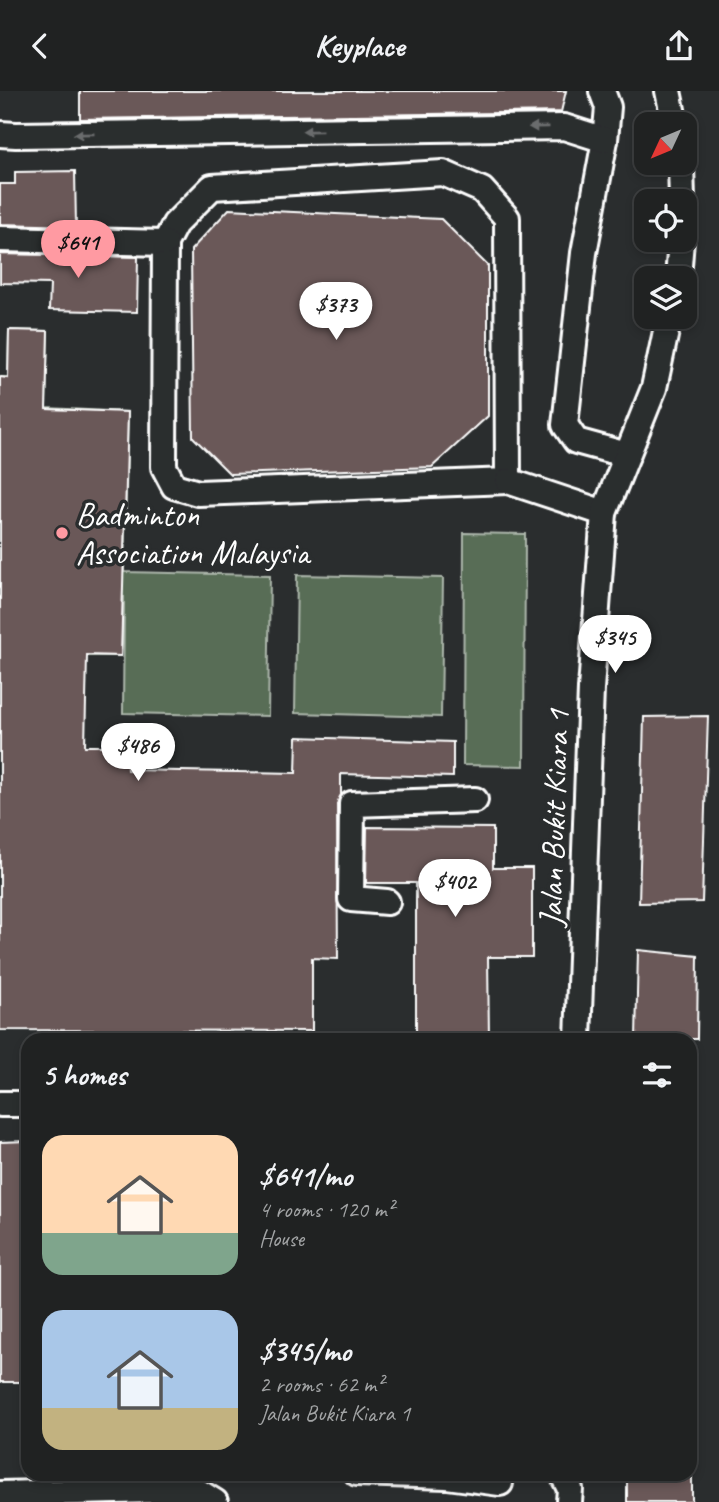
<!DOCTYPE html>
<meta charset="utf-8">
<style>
:root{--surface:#202222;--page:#2d2f2f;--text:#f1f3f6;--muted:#a2a4a5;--line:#3d3f40;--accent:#ff9aa2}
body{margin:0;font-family:Caveat,sans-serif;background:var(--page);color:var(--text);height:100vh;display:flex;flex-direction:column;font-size:26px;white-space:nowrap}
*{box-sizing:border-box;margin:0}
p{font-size:23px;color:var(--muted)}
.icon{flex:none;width:38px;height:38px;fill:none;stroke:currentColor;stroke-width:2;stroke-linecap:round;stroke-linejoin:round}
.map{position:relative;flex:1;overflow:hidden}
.panel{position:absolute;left:21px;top:942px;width:676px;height:448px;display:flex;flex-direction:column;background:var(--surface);border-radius:21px;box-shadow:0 4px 10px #0003,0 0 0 2px var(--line)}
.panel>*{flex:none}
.needle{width:46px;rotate:226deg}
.fabs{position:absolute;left:634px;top:21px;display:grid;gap:14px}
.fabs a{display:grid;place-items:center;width:63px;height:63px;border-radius:14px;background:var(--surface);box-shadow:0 4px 10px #0003,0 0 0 2px var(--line);font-size:35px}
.price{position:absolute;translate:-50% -60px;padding:0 16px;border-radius:24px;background:#fff;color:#222;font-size:23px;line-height:46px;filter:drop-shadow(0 2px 4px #0008)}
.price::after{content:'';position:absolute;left:50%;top:42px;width:21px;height:16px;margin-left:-10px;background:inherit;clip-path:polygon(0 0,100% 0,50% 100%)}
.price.on{background:var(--accent);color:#111}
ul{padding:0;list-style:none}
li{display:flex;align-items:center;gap:21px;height:175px;padding:0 21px}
li span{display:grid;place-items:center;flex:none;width:196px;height:140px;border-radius:21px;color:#555}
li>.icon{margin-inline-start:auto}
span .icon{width:84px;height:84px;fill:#fffc;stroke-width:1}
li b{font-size:30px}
h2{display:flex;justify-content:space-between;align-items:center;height:84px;padding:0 21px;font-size:30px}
header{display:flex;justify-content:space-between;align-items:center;height:91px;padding:0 21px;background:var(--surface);font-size:32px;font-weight:700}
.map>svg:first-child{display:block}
.green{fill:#596d57;stroke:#acb6ab;stroke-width:2}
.building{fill:#6b5858;stroke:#fff;stroke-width:2}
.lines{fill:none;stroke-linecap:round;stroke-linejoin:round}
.minor-casing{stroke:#fff;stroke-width:30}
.minor{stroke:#2a2d2e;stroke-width:24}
.oneway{fill:#6a6c6d}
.poi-dot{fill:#ff9aa2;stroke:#2a2d2e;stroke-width:2.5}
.labels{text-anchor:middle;stroke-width:7;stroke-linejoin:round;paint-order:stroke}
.poi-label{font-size:33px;fill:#fff;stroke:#2a2d2e;text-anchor:start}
.street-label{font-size:33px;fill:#fff;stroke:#2a2d2e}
</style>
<header><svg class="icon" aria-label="back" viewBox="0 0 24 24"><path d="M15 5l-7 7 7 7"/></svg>Keyplace<svg class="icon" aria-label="share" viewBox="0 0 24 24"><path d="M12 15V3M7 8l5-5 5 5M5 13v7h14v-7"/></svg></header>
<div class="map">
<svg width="719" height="1411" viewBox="0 0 719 1411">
<rect width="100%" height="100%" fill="#2a2d2e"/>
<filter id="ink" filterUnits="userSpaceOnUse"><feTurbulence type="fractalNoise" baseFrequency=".0143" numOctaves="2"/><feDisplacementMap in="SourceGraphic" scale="14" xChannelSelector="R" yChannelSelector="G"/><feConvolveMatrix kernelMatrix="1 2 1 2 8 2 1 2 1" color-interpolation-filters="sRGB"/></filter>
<g filter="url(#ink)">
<g class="green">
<polygon points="9,239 48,240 46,317 128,321 124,481 270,484 268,625 123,622 124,505 121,565 87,565 0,286 8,286"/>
<polygon points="464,442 525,443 524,675 463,674"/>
<polygon points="297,484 443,487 441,626 295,622"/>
</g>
<g class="building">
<polygon points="80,0 566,0 561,21 80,28"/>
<polygon points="75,80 76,135 0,133 0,93 15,93 15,81"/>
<polygon points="229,118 441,128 488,175 488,325 432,376 230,383 193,346 191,159"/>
<polygon points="0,163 138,166 137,221 49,219 50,193 0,192"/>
<polygon points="9,239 48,240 46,318 128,321 121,565 87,564 85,655 125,655 127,679 296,682 297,646 453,651 453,686 341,683 341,704 337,713 338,868 312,867 312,940 0,939 0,286 8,287"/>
<polygon points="708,625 702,811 639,812 644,626"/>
<polygon points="367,736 493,737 493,777 532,777 532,866 488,866 489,948 416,948 416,792 366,792"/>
<polygon points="638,859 698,865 697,948 636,948"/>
<polygon points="28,1050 28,1291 0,1291 0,1051"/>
<rect x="627" y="1382" width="65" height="29"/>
</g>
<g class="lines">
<g class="minor-casing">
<g id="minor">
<polyline points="602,0 608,16 605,49 584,162 565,334 576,350 627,364"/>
<polyline points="668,0 675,33"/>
<polyline points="0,43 16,44 564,36 605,49"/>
<polyline points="681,72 682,110"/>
<polygon points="443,82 482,99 507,127 508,390 198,402 174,395 164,376 165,152 175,133 212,96"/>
<polyline points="0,148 165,152"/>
<polyline points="678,187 681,149"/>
<polyline points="508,390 604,422"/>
<polyline points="387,811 351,808 352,713 475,709"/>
<polyline points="578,948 591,598 604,422 654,297 669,226"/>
<polyline points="0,1013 28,1013"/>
<polyline points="357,1382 447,1385 500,1392"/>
<polyline points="562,1382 570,1398 569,1411"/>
<polyline points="0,1403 194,1398 215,1411"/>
</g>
</g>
<use href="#minor" class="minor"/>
</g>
<defs><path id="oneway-solid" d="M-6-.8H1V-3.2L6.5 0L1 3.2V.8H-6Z" transform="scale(1.75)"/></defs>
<g class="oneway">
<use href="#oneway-solid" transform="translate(539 36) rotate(179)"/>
<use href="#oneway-solid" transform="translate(312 40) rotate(179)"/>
<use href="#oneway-solid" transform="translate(84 43) rotate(179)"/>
</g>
</g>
<circle class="poi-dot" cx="62" cy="442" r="7"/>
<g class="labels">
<g class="poi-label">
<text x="76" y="435">Badminton<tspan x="76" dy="38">Association Malaysia</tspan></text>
</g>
<g class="street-label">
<text transform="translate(553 727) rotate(-88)" y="12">Jalan Bukit Kiara 1</text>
</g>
</g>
</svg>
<div class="fabs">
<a><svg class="needle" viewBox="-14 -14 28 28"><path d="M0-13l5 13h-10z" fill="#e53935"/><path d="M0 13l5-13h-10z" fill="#a2a4a5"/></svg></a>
<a><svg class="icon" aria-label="locate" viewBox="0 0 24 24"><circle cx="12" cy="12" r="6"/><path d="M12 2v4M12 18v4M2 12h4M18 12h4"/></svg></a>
<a><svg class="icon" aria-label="layers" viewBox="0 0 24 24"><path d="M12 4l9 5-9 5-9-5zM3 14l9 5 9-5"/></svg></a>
</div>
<b class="price on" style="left:78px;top:189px">$641</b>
<b class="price" style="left:336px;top:251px">$373</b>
<b class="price" style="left:615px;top:584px">$345</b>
<b class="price" style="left:138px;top:692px">$486</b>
<b class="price" style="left:455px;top:828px">$402</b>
<section class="panel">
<h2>5 homes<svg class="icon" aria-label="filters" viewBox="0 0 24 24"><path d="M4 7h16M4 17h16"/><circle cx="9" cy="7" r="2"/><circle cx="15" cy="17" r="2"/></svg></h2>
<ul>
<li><span style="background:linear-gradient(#ffd9b3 70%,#7fa58c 0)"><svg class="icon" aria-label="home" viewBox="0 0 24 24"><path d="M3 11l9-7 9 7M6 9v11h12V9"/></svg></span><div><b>$641/mo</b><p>4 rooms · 120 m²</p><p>House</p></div></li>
<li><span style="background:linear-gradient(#a9c7e8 70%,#c2b280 0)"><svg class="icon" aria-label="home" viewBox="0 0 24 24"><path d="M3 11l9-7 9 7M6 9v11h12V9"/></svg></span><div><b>$345/mo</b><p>2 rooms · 62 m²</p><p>Jalan Bukit Kiara 1</p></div></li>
</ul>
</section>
</div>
